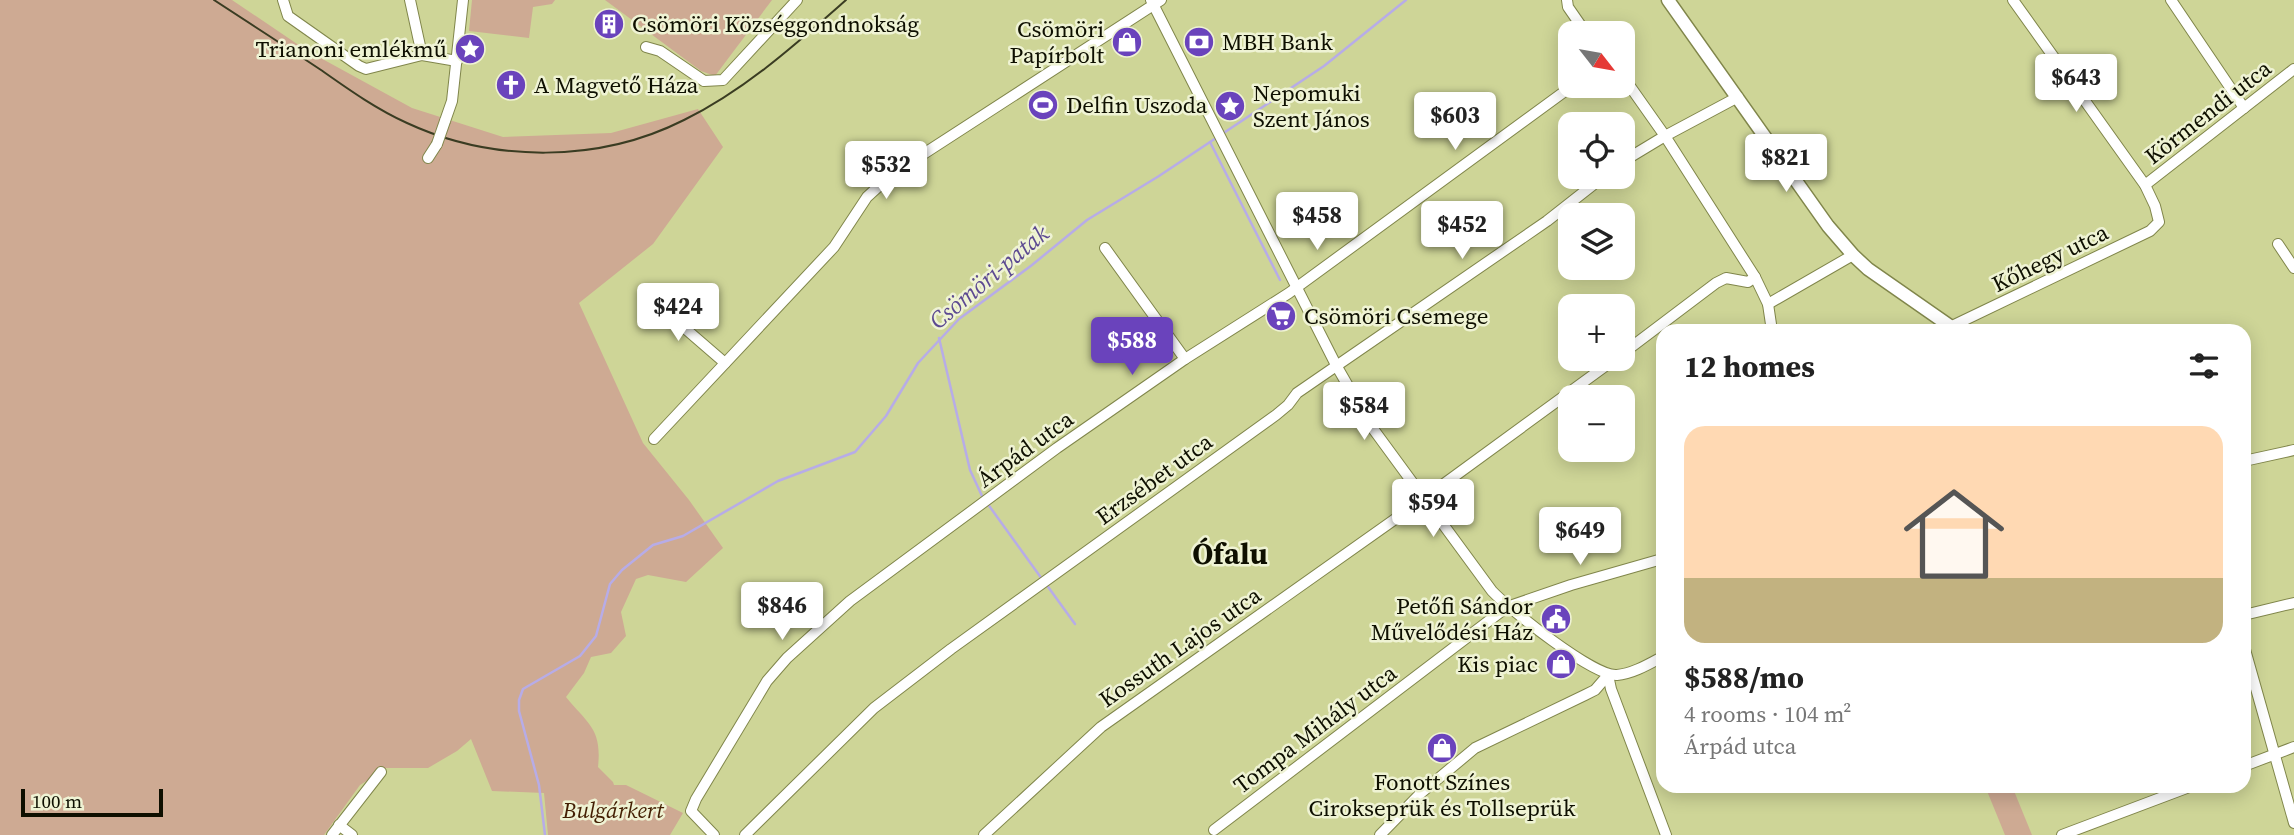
<!DOCTYPE html>
<meta charset="utf-8">
<style>
:root{--surface:#fff;--page:#f6f6f6;--text:#222;--muted:#767676;--line:#e0e0e0;--accent:#6a43bc}
body{margin:0;font-family:"Source Serif 4",serif;background:var(--page);color:var(--text);height:100vh;display:flex;flex-direction:column;font-size:26px;white-space:nowrap}
*{box-sizing:border-box;margin:0}
p{font-size:23px;color:var(--muted)}
.icon{flex:none;width:38px;height:38px;fill:none;stroke:currentColor;stroke-width:2;stroke-linecap:round;stroke-linejoin:round}
.map{position:relative;flex:1;overflow:hidden}
.sheet{position:absolute;left:1656px;top:324px;width:595px;height:469px;display:flex;flex-direction:column;background:var(--surface);border-radius:21px;box-shadow:0 4px 18px #0003}
.sheet>*{flex:none}
.needle{width:46px;rotate:121deg}
.tools{position:absolute;left:1558px;top:21px;display:grid;gap:14px}
.tools a{display:grid;place-items:center;width:77px;height:77px;border-radius:14px;background:var(--surface);box-shadow:0 4px 18px #0003;font-size:35px}
.scale{position:absolute;left:21px;bottom:18px;width:142px;box-sizing:border-box;padding-left:7px;border:4px solid #0e0f00;border-top:0;font-size:19px;line-height:24px;white-space:nowrap;color:#0e0f00;-webkit-text-stroke:5px #eff3d4;paint-order:stroke}
.price{position:absolute;translate:-50% -60px;padding:0 16px;border-radius:7px;background:#fff;color:#222;font-size:23px;line-height:46px;filter:drop-shadow(0 2px 4px #0008)}
.price::after{content:'';position:absolute;left:50%;top:42px;width:21px;height:16px;margin-left:-10px;background:inherit;clip-path:polygon(0 0,100% 0,50% 100%)}
.price.on{background:var(--accent);color:#fff}
ul{padding:0;list-style:none}
li{display:grid;align-content:center;gap:14px;height:371px;padding:0 28px}
li+li{border-top:2px solid var(--line)}
li span{display:grid;place-items:center;height:217px;border-radius:21px;color:#555}
li>.icon{margin-inline-start:auto}
span .icon{width:126px;height:126px;fill:#fffc;stroke-width:1}
li b{font-size:30px}
h2{display:flex;justify-content:space-between;align-items:center;height:84px;padding:0 28px;font-size:30px}
.map>svg:first-child{display:block}
.green{fill:#ceaa93}
.lines{fill:none;stroke-linecap:round;stroke-linejoin:round}
.stream{stroke:#b7ace7;stroke-width:2.5}
.minor-casing{stroke:#80864b;stroke-width:12}
.tertiary-casing{stroke:#80864b;stroke-width:15}
.minor{stroke:#fff;stroke-width:10}
.tertiary{stroke:#fff;stroke-width:12}
.tram{stroke:#3a3c22;stroke-width:2}
.minor-bridge-casing{stroke:#80864b;stroke-width:12;stroke-linecap:butt}
.minor-bridge{stroke:#fff;stroke-width:10}
.labels{text-anchor:middle;stroke-width:5;stroke-linejoin:round;paint-order:stroke}
.poi-label{font-size:23px;fill:#0e0f00;stroke:#eff3d4;text-anchor:start}
.street-label{font-size:23px;fill:#0e0f00;stroke:#eff3d4}
.park-label{font-size:23px;font-style:italic;fill:#431e02;stroke:#eff3d4}
.water-label{font-size:24px;font-style:italic;fill:#5c4991;stroke:#eff3d4}
.district-label{font-size:30px;font-weight:bold;fill:#0e0f00;stroke:#eff3d4}
</style>
<div class="map">
<svg width="2294" height="835" viewBox="0 0 2294 835">
<rect width="100%" height="100%" fill="#ced597"/>
<g class="green">
<path d="M0,0H232L306,50L412,108L503,137L611,133L698,109L723,147L653,244L579,303L643,443L689,500L723,548L686,582L648,575L636,579L621,612L626,636L611,653L591,657L584,673L566,697C589,725 602,729 598,767L613,782L614,785H626L683,813L670,835H548L544,793L492,791L471,739L457,751L428,768H383L381,772L360,785L324,835H0Z"/>
<polygon points="472,0 555,0 552,4 533,7 529,38 469,31"/>
<polygon points="605,0 772,0 715,76 701,71"/>
<polygon points="1985,786 2012,786 2032,835 2005,835"/>
</g>
<g class="lines">
<g class="stream">
<polyline points="1210,142 1280,280"/>
<polyline points="939,338 970,470 982,496 1042,579"/>
<polyline points="1046,584 1075,624"/>
<polyline points="545,835 539,785 519,711 519,700 523,689 580,656 596,636 610,584 622,570 653,545 683,536 778,481 855,452 886,416 918,363 959,319 1032,265 1087,220 1159,176 1324,66 1406,0"/>
</g>
<g class="minor-casing">
<g id="minor">
<polyline points="283,0 288,16 359,66 366,69 422,55 457,61"/>
<polyline points="410,0 422,55"/>
<path d="M1151,0L1336,365L1371,426L1492,591C1509,609 1594,677 1617,675C1632,674 1649,664 1662,657"/>
<polyline points="1567,0 1568,7 1586,33"/>
<polyline points="2171,0 2244,108"/>
<polyline points="646,47 660,51 704,81 723,80 797,0"/>
<polyline points="1622,75 1665,136 1755,277 1768,304 1772,331"/>
<polyline points="445,121 452,101 463,0"/>
<polyline points="428,158 437,144"/>
<polyline points="1622,162 1665,136 1738,97"/>
<polyline points="2145,185 2294,69"/>
<polyline points="2278,244 2294,268"/>
<polyline points="1105,248 1185,359"/>
<polyline points="651,299 725,363"/>
<polyline points="1768,304 1853,255"/>
<polyline points="1950,327 2150,231 2159,222 2155,206 2145,185 2013,0"/>
<polyline points="1622,354 1716,283 1726,278 1748,282 1755,277"/>
<polyline points="654,439 834,247 867,197 891,175 1161,0"/>
<polyline points="2244,461 2294,450"/>
<polyline points="2244,615 2294,603"/>
<polyline points="2244,646 2294,823"/>
<polyline points="1608,675 1611,689 1666,835"/>
<polyline points="2244,766 2294,747"/>
<polyline points="339,825 352,835"/>
<polyline points="1214,830 1507,607 1571,585 1662,559"/>
<polyline points="332,835 381,772"/>
<polyline points="714,835 691,811 696,799 767,681 787,658 850,601 1057,448 1185,359 1289,293 1572,86"/>
<polyline points="745,835 874,708 951,649 1276,415 1288,405 1297,393 1547,221 1603,177"/>
<polyline points="984,835 1101,727 1415,505 1615,359"/>
<polyline points="1380,835 1421,793 1475,748 1585,695 1595,690 1608,675"/>
<polyline points="2062,835 2192,786"/>
</g>
</g>
<g class="tertiary-casing">
<polyline id="tertiary" points="1668,0 1828,226 1853,255 1868,269 1957,331"/>
</g>
<use href="#minor" class="minor"/>
<use href="#tertiary" class="tertiary"/>
<path class="tram" d="M214,0C249,23 285,46 321,70C348,89 376,109 407,123C493,163 599,163 684,120C745,90 796,44 846,0"/>
<g class="minor-bridge-casing">
<polyline id="minor-bridge" points="437,144 445,121"/>
</g>
<use href="#minor-bridge" class="minor-bridge"/>
</g>
<defs>
<g id="building-disc" transform="scale(1.575)"><circle r="9.5" fill="#6a43bc" stroke="#eff3d4"/><path d="M-4-6H4V6H1V3H-1V6H-4ZM-2.5-4.3h1.7v1.8h-1.7ZM.8-4.3h1.7v1.8H.8ZM-2.5-1h1.7V.8h-1.7ZM.8-1h1.7V.8H.8Z" fill="#fff"/></g>
<g id="shop-disc" transform="scale(1.575)"><circle r="9.5" fill="#6a43bc" stroke="#eff3d4"/><path d="M-5-2.5h2.3a2.7 3.5 0 0 1 5.4 0H5L5.5 6h-11ZM-1.5-2.5h3a1.5 2.3 0 0 0-3 0Z" fill="#fff"/></g>
<g id="bank-disc" transform="scale(1.575)"><circle r="9.5" fill="#6a43bc" stroke="#eff3d4"/><path d="M-6-4H6V4H-6ZM0-2.3a2.3 2.3 0 1 0 0 4.6a2.3 2.3 0 1 0 0-4.6Z" fill="#fff"/></g>
<g id="sight-disc" transform="scale(1.575)"><circle r="9.5" fill="#6a43bc" stroke="#eff3d4"/><path d="M0-6L1.8-2.2L6-1.7L2.9 1.2L3.7 5.4L0 3.3L-3.7 5.4L-2.9 1.2L-6-1.7L-1.8-2.2Z" fill="#fff"/></g>
<g id="church-disc" transform="scale(1.575)"><circle r="9.5" fill="#6a43bc" stroke="#eff3d4"/><path d="M-1.2-6h2.4v3.5h3.3v2.4h-3.3V6h-2.4V-.1h-3.3v-2.4h3.3Z" fill="#fff"/></g>
<g id="stadium-disc" transform="scale(1.575)"><circle r="9.5" fill="#6a43bc" stroke="#eff3d4"/><path d="M0-5a6.5 5 0 1 0 0 10a6.5 5 0 1 0 0-10ZM-3.5-1.8h7v3.6h-7Z" fill="#fff"/></g>
<g id="supermarket-disc" transform="scale(1.575)"><circle r="9.5" fill="#6a43bc" stroke="#eff3d4"/><path d="M-6-5.5h2.5l.6 2H6L4.5 2H-2.5L-4.4-4H-6ZM-1.5 3.2a1.3 1.3 0 1 0 .1 0ZM3 3.2a1.3 1.3 0 1 0 .1 0Z" fill="#fff"/></g>
<g id="civic-disc" transform="scale(1.575)"><circle r="9.5" fill="#6a43bc" stroke="#eff3d4"/><path d="M-.6-6.5H3V-4.5H.6V-3L4-1V1h2V6H-6V1h2V-1L-.6-3ZM-1.2 2.5V6h2.4V2.5Z" fill="#fff"/></g>
</defs>
<g fill-rule="evenodd">
<use href="#building-disc" x="609" y="24"/>
<use href="#shop-disc" x="1127" y="42"/>
<use href="#bank-disc" x="1199" y="42"/>
<use href="#sight-disc" x="470" y="49"/>
<use href="#church-disc" x="511" y="85"/>
<use href="#stadium-disc" x="1043" y="105"/>
<use href="#sight-disc" x="1230" y="106"/>
<use href="#supermarket-disc" x="1281" y="316"/>
<use href="#civic-disc" x="1556" y="619"/>
<use href="#shop-disc" x="1561" y="664"/>
<use href="#shop-disc" x="1442" y="748"/>
</g>
<g class="labels">
<g class="poi-label">
<text x="632" y="32">Csömöri Községgondnokság</text>
<text x="1104" y="37" text-anchor="end">Csömöri<tspan x="1104" dy="26">Papírbolt</tspan></text>
<text x="1222" y="50">MBH Bank</text>
<text x="447" y="57" text-anchor="end">Trianoni emlékmű</text>
<text x="534" y="93">A Magvető Háza</text>
<text x="1253" y="101">Nepomuki<tspan x="1253" dy="26">Szent János</tspan></text>
<text x="1066" y="113">Delfin Uszoda</text>
<text x="1304" y="324">Csömöri Csemege</text>
<text x="1533" y="614" text-anchor="end">Petőfi Sándor<tspan x="1533" dy="26">Művelődési Ház</tspan></text>
<text x="1538" y="672" text-anchor="end">Kis piac</text>
<text x="1442" y="790" text-anchor="middle">Fonott Színes<tspan x="1442" dy="26">Cirokseprük és Tollseprük</tspan></text>
</g>
<g class="street-label">
<text transform="translate(2208 112) rotate(-38)" y="8">Körmendi utca</text>
<text transform="translate(2050 258) rotate(-26)" y="8">Kőhegy utca</text>
<text transform="translate(1025 449) rotate(-36)" y="8">Árpád utca</text>
<text transform="translate(1154 479) rotate(-36)" y="8">Erzsébet utca</text>
<text transform="translate(1180 647) rotate(-35)" y="8">Kossuth Lajos utca</text>
<text transform="translate(1315 729) rotate(-37)" y="8">Tompa Mihály utca</text>
</g>
<g class="park-label">
<text x="613" y="818">Bulgárkert</text>
</g>
<g class="water-label">
<text transform="translate(989 277) rotate(-40)" y="8">Csömöri-patak</text>
</g>
<g class="district-label">
<text x="1230" y="564">Ófalu</text>
</g>
</g>
</svg>
<div class="tools">
<a><svg class="needle" viewBox="-14 -14 28 28"><path d="M0-13l5 13h-10z" fill="#e53935"/><path d="M0 13l5-13h-10z" fill="#767676"/></svg></a>
<a><svg class="icon" aria-label="locate" viewBox="0 0 24 24"><circle cx="12" cy="12" r="6"/><path d="M12 2v4M12 18v4M2 12h4M18 12h4"/></svg></a>
<a><svg class="icon" aria-label="layers" viewBox="0 0 24 24"><path d="M12 4l9 5-9 5-9-5zM3 14l9 5 9-5"/></svg></a>
<a>+</a>
<a>−</a>
</div>
<div class="scale">100 m</div>
<b class="price" style="left:2076px;top:114px">$643</b>
<b class="price" style="left:1455px;top:152px">$603</b>
<b class="price" style="left:1786px;top:194px">$821</b>
<b class="price" style="left:886px;top:201px">$532</b>
<b class="price" style="left:1317px;top:252px">$458</b>
<b class="price" style="left:1462px;top:261px">$452</b>
<b class="price" style="left:678px;top:343px">$424</b>
<b class="price on" style="left:1132px;top:377px">$588</b>
<b class="price" style="left:1364px;top:442px">$584</b>
<b class="price" style="left:1433px;top:539px">$594</b>
<b class="price" style="left:1580px;top:567px">$649</b>
<b class="price" style="left:782px;top:642px">$846</b>
<section class="sheet">
<h2>12 homes<svg class="icon" aria-label="filters" viewBox="0 0 24 24"><path d="M4 7h16M4 17h16"/><circle cx="9" cy="7" r="2"/><circle cx="15" cy="17" r="2"/></svg></h2>
<ul>
<li><span style="background:linear-gradient(#ffd9b3 70%,#c2b280 0)"><svg class="icon" aria-label="home" viewBox="0 0 24 24"><path d="M3 11l9-7 9 7M6 9v11h12V9"/></svg></span><div><b>$588/mo</b><p>4 rooms · 104 m²</p><p>Árpád utca</p></div></li>
</ul>
</section>
</div>
